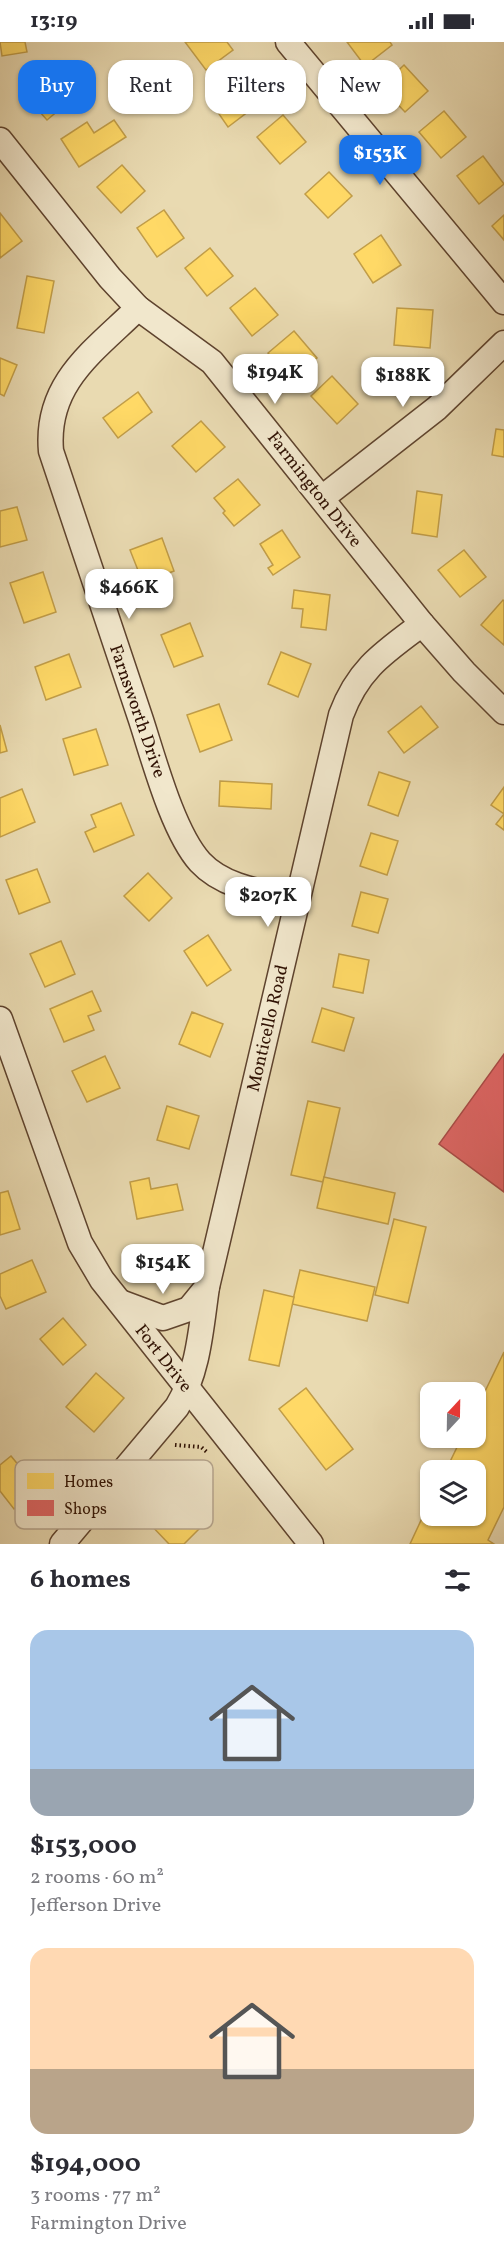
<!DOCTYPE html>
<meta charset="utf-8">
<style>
:root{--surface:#fff;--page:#f7f7f7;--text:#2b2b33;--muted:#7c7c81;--accent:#1a73e8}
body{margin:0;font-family:Vollkorn,serif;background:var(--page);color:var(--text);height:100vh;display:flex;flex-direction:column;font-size:22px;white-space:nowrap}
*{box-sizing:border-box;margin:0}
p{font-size:20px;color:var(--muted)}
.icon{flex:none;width:33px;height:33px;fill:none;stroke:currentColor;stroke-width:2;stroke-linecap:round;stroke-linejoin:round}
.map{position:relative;height:1502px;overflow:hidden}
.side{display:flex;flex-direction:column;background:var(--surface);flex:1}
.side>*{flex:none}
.top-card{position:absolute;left:18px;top:18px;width:468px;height:54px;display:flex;gap:12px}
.needle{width:39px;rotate:22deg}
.controls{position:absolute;left:420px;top:1340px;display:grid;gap:12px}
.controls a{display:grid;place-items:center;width:66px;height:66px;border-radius:12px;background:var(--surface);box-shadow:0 2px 4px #0004;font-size:30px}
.price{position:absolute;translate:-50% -51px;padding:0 14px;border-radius:12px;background:#fff;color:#222;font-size:20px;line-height:39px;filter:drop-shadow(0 2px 3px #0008)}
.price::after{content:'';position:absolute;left:50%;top:36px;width:18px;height:14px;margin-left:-9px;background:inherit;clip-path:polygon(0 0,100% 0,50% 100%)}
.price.selected{background:var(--accent);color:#fff}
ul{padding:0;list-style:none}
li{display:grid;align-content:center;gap:12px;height:318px;padding:0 30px}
li span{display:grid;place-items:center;height:186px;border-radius:18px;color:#555}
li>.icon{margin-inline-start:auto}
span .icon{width:108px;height:108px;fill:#fffc;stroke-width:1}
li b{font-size:26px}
h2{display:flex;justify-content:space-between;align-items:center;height:72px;padding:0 30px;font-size:26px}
.chip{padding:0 21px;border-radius:18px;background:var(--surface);box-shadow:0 2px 4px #0004;font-size:21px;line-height:54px}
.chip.selected{background:var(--accent);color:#fff}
.status{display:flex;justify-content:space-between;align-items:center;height:42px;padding:0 30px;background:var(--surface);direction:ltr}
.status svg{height:16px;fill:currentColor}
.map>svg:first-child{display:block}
.homes{fill:#ffd966;stroke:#c19d48;stroke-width:1.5}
.shops{fill:#e06666;stroke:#ab4c48;stroke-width:1.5}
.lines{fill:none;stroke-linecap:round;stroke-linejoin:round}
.street-casing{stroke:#5e432e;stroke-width:27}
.path{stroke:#2f1103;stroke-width:4;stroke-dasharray:1.5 3;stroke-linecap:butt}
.street{stroke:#f1e7cc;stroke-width:24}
.labels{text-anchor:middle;stroke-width:6;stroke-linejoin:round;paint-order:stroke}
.street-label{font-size:18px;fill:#2f1103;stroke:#f1e7cc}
.key{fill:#f1e7cc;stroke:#b7a790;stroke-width:1.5}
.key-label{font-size:16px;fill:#2f1103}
</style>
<div class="status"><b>13:19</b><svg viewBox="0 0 49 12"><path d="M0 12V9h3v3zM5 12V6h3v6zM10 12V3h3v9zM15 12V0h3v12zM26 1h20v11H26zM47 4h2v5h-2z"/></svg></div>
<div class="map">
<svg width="504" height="1502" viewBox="0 0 504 1502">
<rect width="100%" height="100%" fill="#e9dab1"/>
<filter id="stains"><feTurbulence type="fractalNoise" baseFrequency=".00333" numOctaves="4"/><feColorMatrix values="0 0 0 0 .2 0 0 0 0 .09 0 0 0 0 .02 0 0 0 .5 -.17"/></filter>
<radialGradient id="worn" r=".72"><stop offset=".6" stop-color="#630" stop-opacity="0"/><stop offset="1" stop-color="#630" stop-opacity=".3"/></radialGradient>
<g class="homes">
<polygon points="0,0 25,0 27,10 2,14"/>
<polygon points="185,0 227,0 233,8 206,28"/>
<polygon points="347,0 390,0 392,3 365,24"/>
<polygon points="404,23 428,49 405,70 381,45"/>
<polygon points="244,29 265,57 228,85 219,72 231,63 219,48"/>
<polygon points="49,31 72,57 47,78 24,52"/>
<polygon points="444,69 466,95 441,116 419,90"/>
<polygon points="283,73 306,100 280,122 257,95"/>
<polygon points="114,78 126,95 79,125 61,97 87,80 94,91"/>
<polygon points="483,114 504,142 479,162 457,134"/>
<polygon points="122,123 145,149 121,171 97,145"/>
<polygon points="329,130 352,154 328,176 305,152"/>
<polygon points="164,168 184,196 157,215 137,186"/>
<polygon points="0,171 22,199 0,216"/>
<polygon points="504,173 504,198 492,184"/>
<polygon points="381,193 401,223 373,241 354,212"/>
<polygon points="210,206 233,234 207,254 185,226"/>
<polygon points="27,234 54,239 44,291 17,286"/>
<polygon points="255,246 278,273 252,294 230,266"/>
<polygon points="397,266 433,268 430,306 394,303"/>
<polygon points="294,289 317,316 291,338 268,311"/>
<polygon points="0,316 17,323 4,354 0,352"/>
<polygon points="332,334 358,362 337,382 311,354"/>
<polygon points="138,350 152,370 118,396 103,376"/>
<polygon points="201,379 225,405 196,430 172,404"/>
<polygon points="496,387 504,388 504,415 492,413"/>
<polygon points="238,437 260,463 234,484 223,471 225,469 214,456"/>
<polygon points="417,449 442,453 437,495 412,491"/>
<polygon points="17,465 27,498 0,505 0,469"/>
<polygon points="282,488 300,515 273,533 268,526 273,523 260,502"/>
<polygon points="162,496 174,529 143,541 130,508"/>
<polygon points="464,508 486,535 460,555 438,528"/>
<polygon points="43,530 56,570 24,581 10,541"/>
<polygon points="294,548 330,553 326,588 301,585 303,567 292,566"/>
<polygon points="503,558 504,559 504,603 481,583"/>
<polygon points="190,581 203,614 174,625 161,593"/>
<polygon points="281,610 311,622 298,655 268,642"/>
<polygon points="69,612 81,645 46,658 35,625"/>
<polygon points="219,662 232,698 200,710 187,673"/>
<polygon points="421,664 438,685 404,711 388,690"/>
<polygon points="0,683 7,709 0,711"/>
<polygon points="96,687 108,723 74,733 63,697"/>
<polygon points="379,730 410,740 398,774 368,763"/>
<polygon points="220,739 272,742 271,767 219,764"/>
<polygon points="504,745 504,788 496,782 504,772 491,763"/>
<polygon points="22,747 35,780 0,795 0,756"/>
<polygon points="121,761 134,793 94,810 85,790 96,785 91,773"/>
<polygon points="371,791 398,799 387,833 360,824"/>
<polygon points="37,827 50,860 19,872 6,838"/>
<polygon points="148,831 172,856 149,879 124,854"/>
<polygon points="361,850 388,857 378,891 352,884"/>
<polygon points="208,893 231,928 207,944 184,909"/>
<polygon points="61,899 75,932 45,945 30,912"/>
<polygon points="339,912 369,918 363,951 333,945"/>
<polygon points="92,949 101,969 88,974 94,988 64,1000 50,967"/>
<polygon points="322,966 354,976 344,1009 312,1000"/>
<polygon points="192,970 223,982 210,1015 179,1002"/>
<polygon points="105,1014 120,1046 87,1060 72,1029"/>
<polygon points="308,1059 340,1066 323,1140 291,1133"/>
<polygon points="167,1064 199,1074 189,1107 157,1098"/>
<polygon points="324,1135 395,1151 388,1182 317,1166"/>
<polygon points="149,1136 151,1147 177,1142 183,1168 137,1177 130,1140"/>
<polygon points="8,1149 20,1187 0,1193 0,1151"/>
<polygon points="394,1177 426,1185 408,1261 375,1253"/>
<polygon points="32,1218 46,1250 6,1267 0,1254 0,1232"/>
<polygon points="300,1228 375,1245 367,1279 292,1262"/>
<polygon points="264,1248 294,1255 279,1324 249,1318"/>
<polygon points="63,1276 86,1303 63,1323 40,1297"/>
<polygon points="504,1310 504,1465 488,1498 494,1502 410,1502 430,1459 430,1473 476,1473 476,1428 446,1428 462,1395 476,1395 476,1368"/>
<polygon points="96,1331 124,1356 94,1390 66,1365"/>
<polygon points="306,1346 353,1407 326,1428 279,1367"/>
<polygon points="11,1414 38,1447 14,1467 0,1449 0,1423"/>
<polygon points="174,1455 202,1484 184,1502 169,1502 148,1480"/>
</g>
<polygon class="shops" points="504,1012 504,1150 439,1102"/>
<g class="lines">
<g class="street-casing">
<g id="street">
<polyline points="288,0 504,260"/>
<polyline points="0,98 110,236 138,266 212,320 422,582 464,630 504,670"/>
<path d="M138,266C94,309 45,341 51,409C81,499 111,588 141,678C154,718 173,790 200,820C224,846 263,850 296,857"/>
<polyline points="322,456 437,366 504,301"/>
<polyline points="0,977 80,1201 102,1238 311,1502"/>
<polyline points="120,1260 163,1276 189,1267 207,1245"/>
<path d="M62,1502L177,1365C199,1329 201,1285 207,1245L341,673C358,627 383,611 422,582"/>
</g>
</g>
<polyline class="path" points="175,1403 201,1405 208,1411"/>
<use href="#street" class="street"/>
</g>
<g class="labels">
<g class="street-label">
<text transform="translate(315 447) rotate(52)" y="6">Farmington Drive</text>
<text transform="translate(138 669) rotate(71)" y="6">Farnsworth Drive</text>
<text transform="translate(267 986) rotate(-77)" y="6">Monticello Road</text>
<text transform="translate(164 1316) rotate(52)" y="6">Fort Drive</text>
</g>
</g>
<rect x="15" y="1418" width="198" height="69" rx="9" class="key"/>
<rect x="27" y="1431" width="27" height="16" fill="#ffd966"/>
<rect x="27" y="1458" width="27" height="16" fill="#e06666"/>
<g class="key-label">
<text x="64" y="1445">Homes</text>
<text x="64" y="1472">Shops</text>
</g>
<rect width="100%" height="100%" filter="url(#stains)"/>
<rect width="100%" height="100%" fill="url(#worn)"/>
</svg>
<div class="controls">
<a><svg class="needle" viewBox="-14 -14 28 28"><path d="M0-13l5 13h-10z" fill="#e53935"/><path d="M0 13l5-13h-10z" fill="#7c7c81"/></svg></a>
<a><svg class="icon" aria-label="layers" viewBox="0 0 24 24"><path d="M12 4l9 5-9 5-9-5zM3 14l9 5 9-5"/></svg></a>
</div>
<b class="price selected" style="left:380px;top:144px">$153K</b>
<b class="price" style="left:275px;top:363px">$194K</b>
<b class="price" style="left:403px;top:366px">$188K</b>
<b class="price" style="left:129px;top:578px">$466K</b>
<b class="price" style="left:268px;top:886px">$207K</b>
<b class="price" style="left:163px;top:1253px">$154K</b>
<div class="top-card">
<a class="chip selected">Buy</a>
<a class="chip">Rent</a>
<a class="chip">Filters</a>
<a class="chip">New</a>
</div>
</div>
<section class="side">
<h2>6 homes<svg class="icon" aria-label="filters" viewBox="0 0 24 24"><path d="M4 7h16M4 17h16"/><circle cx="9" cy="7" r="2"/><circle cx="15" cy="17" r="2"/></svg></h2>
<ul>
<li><span style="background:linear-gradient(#a9c7e8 75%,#9aa5b1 0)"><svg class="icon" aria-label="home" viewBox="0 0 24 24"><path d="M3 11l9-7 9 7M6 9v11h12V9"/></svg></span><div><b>$153,000</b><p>2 rooms · 60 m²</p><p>Jefferson Drive</p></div></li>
<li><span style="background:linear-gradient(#ffd9b3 65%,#b9a48a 0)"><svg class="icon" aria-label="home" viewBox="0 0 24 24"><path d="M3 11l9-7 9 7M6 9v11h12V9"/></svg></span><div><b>$194,000</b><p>3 rooms · 77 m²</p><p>Farmington Drive</p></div></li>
</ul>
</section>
